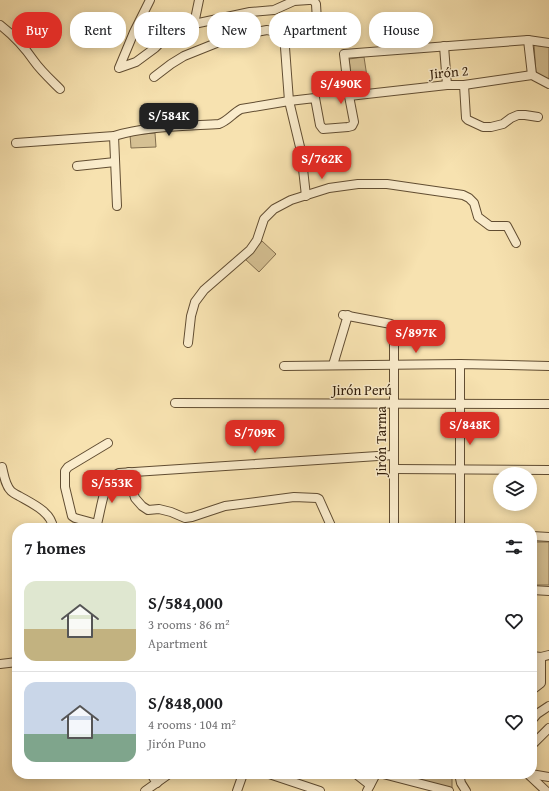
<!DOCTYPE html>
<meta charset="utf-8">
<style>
:root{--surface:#fff;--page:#f6f6f6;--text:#202124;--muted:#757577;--line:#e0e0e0;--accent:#d93025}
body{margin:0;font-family:"Gentium Book Plus",serif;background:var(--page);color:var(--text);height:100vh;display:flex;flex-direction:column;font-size:15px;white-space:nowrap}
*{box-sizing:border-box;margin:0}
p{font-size:13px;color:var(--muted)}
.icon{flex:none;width:22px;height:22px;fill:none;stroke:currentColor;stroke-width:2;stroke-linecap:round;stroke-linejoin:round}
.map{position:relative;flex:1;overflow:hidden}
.details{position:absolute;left:12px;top:523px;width:525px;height:256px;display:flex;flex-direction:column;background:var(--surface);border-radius:16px;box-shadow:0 2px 10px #0003}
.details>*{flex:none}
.guide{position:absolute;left:12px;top:12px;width:525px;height:36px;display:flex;gap:8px}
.tools{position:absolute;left:493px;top:467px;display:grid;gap:8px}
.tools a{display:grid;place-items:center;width:44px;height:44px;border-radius:50%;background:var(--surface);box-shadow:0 2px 10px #0003;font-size:20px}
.price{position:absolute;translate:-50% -34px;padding:0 9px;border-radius:8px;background:var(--accent);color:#fff;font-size:13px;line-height:26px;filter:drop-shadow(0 1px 2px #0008)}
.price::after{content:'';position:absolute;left:50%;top:24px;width:12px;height:9px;margin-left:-6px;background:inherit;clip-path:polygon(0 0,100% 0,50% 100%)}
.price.current{background:#222;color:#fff}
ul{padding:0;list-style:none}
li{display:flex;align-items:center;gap:12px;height:100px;padding:0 12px}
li+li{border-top:1px solid var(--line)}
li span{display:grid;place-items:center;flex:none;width:112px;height:80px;border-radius:12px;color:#555}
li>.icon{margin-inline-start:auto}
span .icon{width:48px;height:48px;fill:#fffc;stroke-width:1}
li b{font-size:17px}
h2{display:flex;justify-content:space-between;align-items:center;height:48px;padding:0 12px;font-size:17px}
.pill{padding:0 14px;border-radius:16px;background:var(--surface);box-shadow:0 2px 10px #0003;font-size:14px;line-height:36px}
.pill.current{background:var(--accent);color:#fff}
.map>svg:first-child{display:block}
.green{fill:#d5c093;stroke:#826e4e}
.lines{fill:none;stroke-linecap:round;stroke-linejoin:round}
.street-casing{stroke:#614d32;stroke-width:10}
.street{stroke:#faeccc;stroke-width:8}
.labels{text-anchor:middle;stroke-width:3;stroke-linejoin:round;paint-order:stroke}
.street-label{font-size:14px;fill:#2f1b08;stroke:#faeccc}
</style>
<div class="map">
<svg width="549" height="791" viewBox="0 0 549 791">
<rect width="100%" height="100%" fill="#f7e2b0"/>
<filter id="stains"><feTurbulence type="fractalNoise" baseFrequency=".005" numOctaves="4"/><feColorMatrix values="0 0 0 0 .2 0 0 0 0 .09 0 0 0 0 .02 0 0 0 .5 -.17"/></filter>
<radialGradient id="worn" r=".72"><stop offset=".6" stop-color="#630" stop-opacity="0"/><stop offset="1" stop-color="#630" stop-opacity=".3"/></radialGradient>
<g class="green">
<polygon points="534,45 549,47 549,80 536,73"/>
<polygon points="364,57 369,90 353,92 349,59"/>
<polygon points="155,133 156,147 131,148 130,135"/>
<polygon points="262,241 276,254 259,272 245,259"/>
<rect x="532" y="542" width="17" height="43"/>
<polygon points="385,774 452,774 452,791"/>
</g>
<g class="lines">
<g class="street-casing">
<g id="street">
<polyline points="150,0 134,32 119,68 136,62 155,48 166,37 194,24 199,0"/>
<polyline points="312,0 314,1 316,4 318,38"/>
<polyline points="194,24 250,12 274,10 294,1 309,0"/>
<path d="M0,25C13,35 25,48 34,61C41,71 51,80 60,89"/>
<polyline points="528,40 532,75"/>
<polyline points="444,46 447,85"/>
<polyline points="154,77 171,64 184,56 224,40 256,32 267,30 284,34 289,101 301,151 306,196"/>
<polyline points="464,85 466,118 468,120 483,127 491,127 503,124 511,118 518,115 525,115 538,117"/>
<polyline points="349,96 447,85 464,85 532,75 549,84"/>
<polyline points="114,136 117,206"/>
<path d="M16,143L114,136C145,126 185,126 219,124C228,121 233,113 241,109L289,101L315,98L320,125L323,129L348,127L352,126L354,122L349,96L344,54L528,40L549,43"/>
<polyline points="77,166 115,162"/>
<polyline points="343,315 391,324 394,330 394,528"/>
<polyline points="188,343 191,316 195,302 204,290 250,250 257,240 264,219 274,209 291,200 329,188 358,184 387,184 463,195 469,198 474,203 478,217 490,226 507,226 516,243"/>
<polyline points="460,364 460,528"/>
<polyline points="333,365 348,315"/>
<polyline points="284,366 460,364 549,366"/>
<polyline points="175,403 549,404"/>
<path d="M2,467C4,475 5,485 11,491C13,493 17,495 19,496C31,503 52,512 53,528"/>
<polyline points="394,469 549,470"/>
<polyline points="129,472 133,491 135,498 142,506 148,510 159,509 171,512 185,518 192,517 225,506 294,497 317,498 319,499 332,528"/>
<polyline points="97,524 75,518 72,516 65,487 65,471 68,467 108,443"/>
<path d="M96,528C100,515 103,488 111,478C113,476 116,475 119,473L393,455"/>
<polyline points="532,536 549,537"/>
<polyline points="532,590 549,591"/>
<polyline points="532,656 541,657 549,655"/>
<polyline points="0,664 17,662"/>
<polyline points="532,690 541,683 541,657"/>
<polyline points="532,720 537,714 549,706"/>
<polyline points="534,743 549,728"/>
<polyline points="151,774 157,783"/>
<polyline points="269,774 320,791"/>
<polyline points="356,774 370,785"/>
<polyline points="383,774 449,791"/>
<polyline points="459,774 461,783 466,791"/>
<polyline points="528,774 546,791"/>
<polyline points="531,774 549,777"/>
<polyline points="145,791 169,774"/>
<polyline points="237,791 243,774"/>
<polyline points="367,791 376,774"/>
</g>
</g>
<use href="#street" class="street"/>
</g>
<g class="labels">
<g class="street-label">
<text transform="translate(449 72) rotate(-5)" y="5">Jirón 2</text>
<text x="362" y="395">Jirón Perú</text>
<text transform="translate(381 441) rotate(-90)" y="5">Jirón Tarma</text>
</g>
</g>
<rect width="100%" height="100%" filter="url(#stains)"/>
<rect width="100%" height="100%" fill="url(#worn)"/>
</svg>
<div class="tools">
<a><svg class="icon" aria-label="layers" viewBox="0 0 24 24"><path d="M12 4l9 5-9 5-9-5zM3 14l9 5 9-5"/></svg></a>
</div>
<b class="price" style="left:341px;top:105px">S/490K</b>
<b class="price current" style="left:169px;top:137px">S/584K</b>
<b class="price" style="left:322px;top:180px">S/762K</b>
<b class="price" style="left:416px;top:354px">S/897K</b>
<b class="price" style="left:470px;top:446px">S/848K</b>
<b class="price" style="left:255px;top:454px">S/709K</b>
<b class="price" style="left:112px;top:504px">S/553K</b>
<div class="guide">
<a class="pill current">Buy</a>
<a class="pill">Rent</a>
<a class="pill">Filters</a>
<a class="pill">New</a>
<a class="pill">Apartment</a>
<a class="pill">House</a>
</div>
<section class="details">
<h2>7 homes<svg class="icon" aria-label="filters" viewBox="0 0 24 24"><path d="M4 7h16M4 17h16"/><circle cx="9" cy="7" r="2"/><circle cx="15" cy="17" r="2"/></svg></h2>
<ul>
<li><span style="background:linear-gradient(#dfe7d0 60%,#c2b280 0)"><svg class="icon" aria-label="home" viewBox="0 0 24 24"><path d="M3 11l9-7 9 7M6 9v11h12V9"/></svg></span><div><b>S/584,000</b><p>3 rooms · 86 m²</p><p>Apartment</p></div><svg class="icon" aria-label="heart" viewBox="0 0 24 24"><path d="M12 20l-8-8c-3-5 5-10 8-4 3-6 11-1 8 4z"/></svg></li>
<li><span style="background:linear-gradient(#c9d6e8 65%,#7fa58c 0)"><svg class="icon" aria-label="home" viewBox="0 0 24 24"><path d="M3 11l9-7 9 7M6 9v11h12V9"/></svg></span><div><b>S/848,000</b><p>4 rooms · 104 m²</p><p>Jirón Puno</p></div><svg class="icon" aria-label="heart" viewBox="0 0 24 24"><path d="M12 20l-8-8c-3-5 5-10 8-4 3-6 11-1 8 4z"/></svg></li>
</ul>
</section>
</div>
